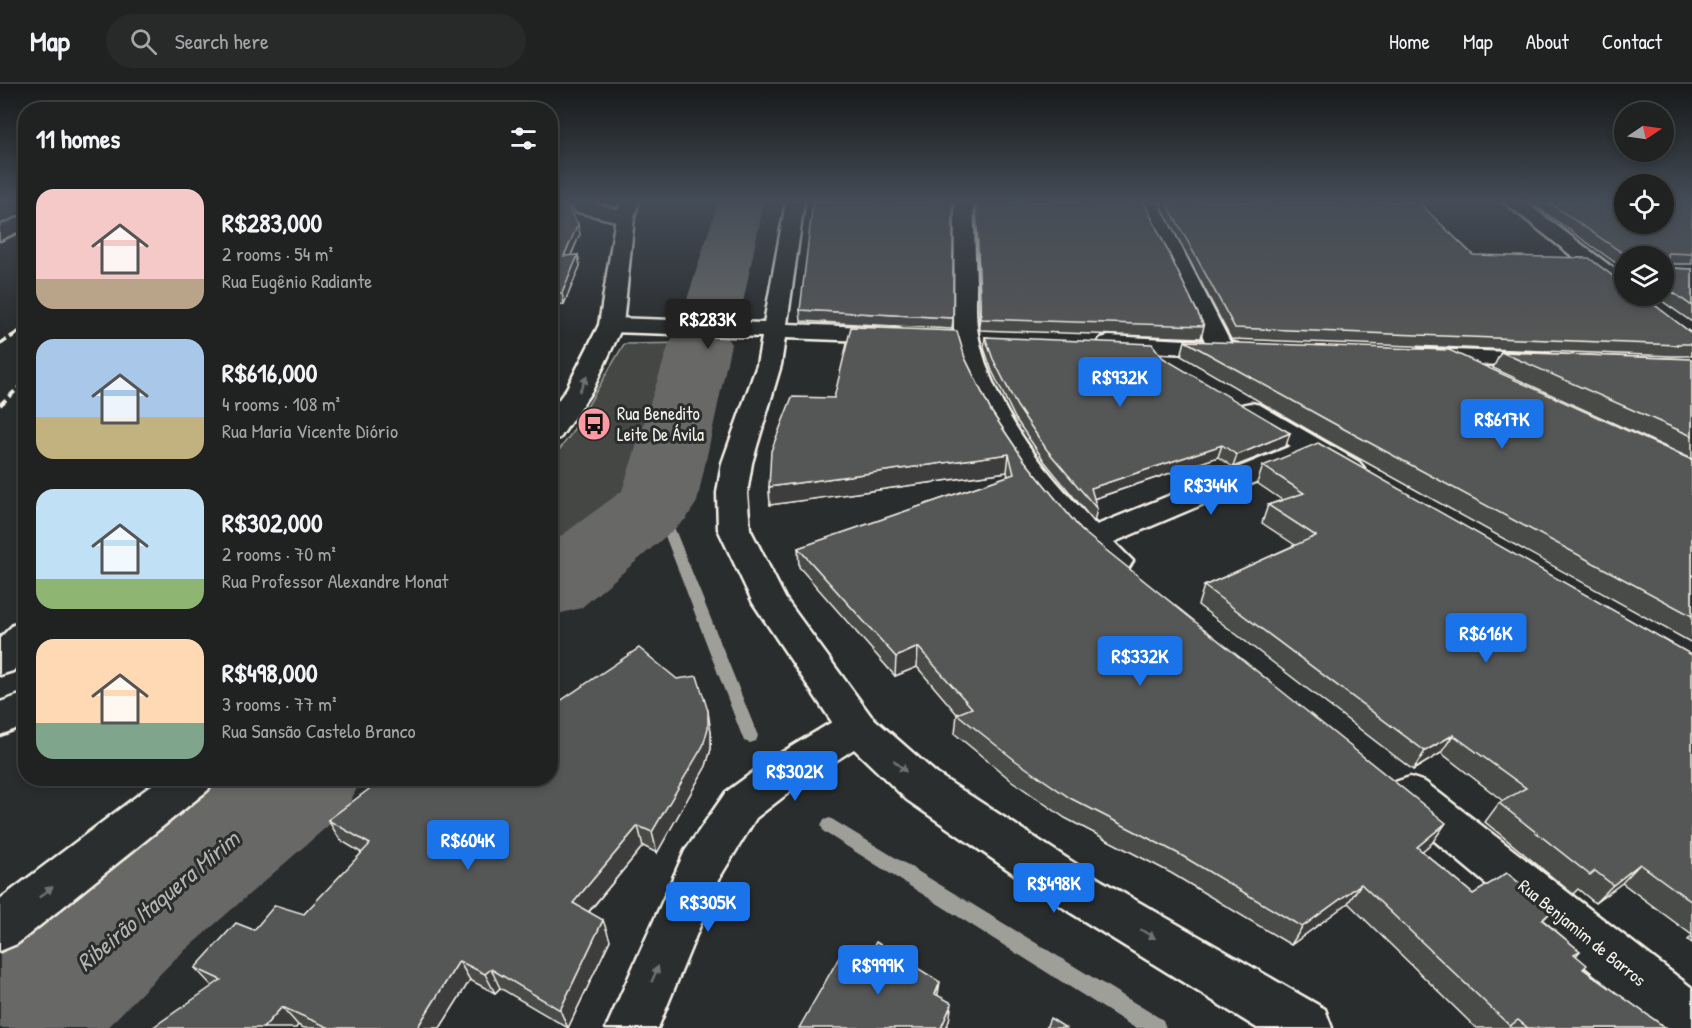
<!DOCTYPE html>
<meta charset="utf-8">
<style>
:root{--surface:#202222;--page:#282a2a;--text:#f1f3f6;--muted:#a2a4a5;--line:#3d3f40;--accent:#1a73e8}
body{margin:0;font-family:"Patrick Hand",sans-serif;background:var(--page);color:var(--text);height:100vh;display:flex;flex-direction:column;font-size:22px;white-space:nowrap}
*{box-sizing:border-box;margin:0}
p{font-size:20px;color:var(--muted)}
.icon{flex:none;width:33px;height:33px;fill:none;stroke:currentColor;stroke-width:2;stroke-linecap:round;stroke-linejoin:round}
.map{position:relative;flex:1;overflow:hidden}
.side{position:absolute;left:18px;top:18px;width:540px;height:684px;display:flex;flex-direction:column;background:var(--surface);border-radius:24px;box-shadow:0 3px 9px #0003,0 0 0 2px var(--line)}
.side>*{flex:none}
.needle{width:39px;rotate:77deg}
.tools{position:absolute;left:1614px;top:18px;display:grid;gap:12px}
.tools a{display:grid;place-items:center;width:60px;height:60px;border-radius:50%;background:var(--surface);box-shadow:0 3px 9px #0003,0 0 0 2px var(--line);font-size:30px}
.price{position:absolute;translate:-50% -51px;padding:0 14px;border-radius:6px;background:var(--accent);color:#fff;font-size:20px;line-height:39px;filter:drop-shadow(0 2px 3px #0008)}
.price::after{content:'';position:absolute;left:50%;top:36px;width:18px;height:14px;margin-left:-9px;background:inherit;clip-path:polygon(0 0,100% 0,50% 100%)}
.price.active{background:#222;color:#fff}
ul{padding:0;list-style:none}
li{display:flex;align-items:center;gap:18px;height:150px;padding:0 18px}
li span{display:grid;place-items:center;flex:none;width:168px;height:120px;border-radius:18px;color:#555}
li>.icon{margin-inline-start:auto}
span .icon{width:72px;height:72px;fill:#fffc;stroke-width:1}
li b{font-size:26px}
h2{display:flex;justify-content:space-between;align-items:center;height:72px;padding:0 18px;font-size:26px}
header{display:flex;align-items:center;gap:36px;box-sizing:border-box;height:84px;padding:0 30px;background:var(--surface);border-bottom:2px solid var(--line)}
header strong{font-size:28px}
nav{display:flex;gap:33px;margin-inline-start:auto;font-size:21px}
.search{width:420px;height:54px;background:var(--page);display:flex;align-items:center;gap:15px;box-sizing:border-box;padding:0 21px;border-radius:33px;color:var(--muted);font-size:22px}
.map>svg:first-child{display:block}
.green{fill:#444645;stroke:#9c9c96;stroke-width:1.5}
.lines{fill:none;stroke-linecap:round;stroke-linejoin:round}
.stream{fill:#9f9f9a;fill-rule:evenodd}
.river{fill:#676866;fill-rule:evenodd}
.minor-casing{stroke:#f4f1e8;stroke-width:5}
.secondary-casing{stroke:#f4f1e8;stroke-width:5}
.primary-casing{stroke:#f4f1e8;stroke-width:5}
.minor{fill:#2a2d2e;fill-rule:evenodd}
.secondary{fill:#2a2d2e;fill-rule:evenodd}
.primary{fill:#2a2d2e;fill-rule:evenodd}
.rail-far1{stroke:#f4f1e8;stroke-width:3;stroke-dasharray:5 3;stroke-linecap:butt}
.rail{stroke:#f4f1e8;stroke-width:4;stroke-dasharray:8 4;stroke-linecap:butt}
.wall{fill:#494b4a;stroke:#f4f1e8;stroke-width:1.5}
.shaded-wall{fill:#3c3d3c;stroke:#f4f1e8;stroke-width:1.5}
.building{fill:#555756;stroke:#f4f1e8;stroke-width:1.5}
.oneway{fill:#71726f}
.labels{text-anchor:middle;stroke-width:6;stroke-linejoin:round;paint-order:stroke}
.poi-label{font-size:18px;fill:#f4f1e8;stroke:#2a2d2e;text-anchor:start}
.street-label{font-size:18px;fill:#f4f1e8;stroke:#2a2d2e}
.near-water-label{font-size:24px;font-style:italic;fill:#b5b3ae;stroke:#2a2d2e}
</style>
<header>
<strong>Map</strong>
<div class="search"><svg class="icon" aria-label="search" viewBox="0 0 24 24"><circle cx="10" cy="10" r="6"/><path d="M15 15l6 6"/></svg>Search here</div>
<nav><a>Home</a><a>Map</a><a>About</a><a>Contact</a></nav>
</header>
<div class="map">
<svg width="1692" height="944" viewBox="0 0 1692 944">
<rect width="100%" height="100%" fill="#2a2d2e"/>
<filter id="ink" filterUnits="userSpaceOnUse"><feTurbulence type="fractalNoise" baseFrequency=".0167" numOctaves="2"/><feDisplacementMap in="SourceGraphic" scale="12" xChannelSelector="R" yChannelSelector="G"/><feConvolveMatrix kernelMatrix="1 2 1 2 8 2 1 2 1" color-interpolation-filters="sRGB"/></filter>
<g filter="url(#ink)">
<g class="green">
<polygon points="694,259 648,409 635,428 551,483 551,377 571,350 624,260"/>
<polygon points="217,695 261,695 161,768 150,752"/>
</g>
<g class="lines">
<g class="stream">
<polygon points="658,414 664,418 758,652 756,657 750,659 744,657 742,652 652,418"/>
<polygon points="830,734 1163,936 1166,944 1135,944 824,748 821,742 824,736"/>
</g>
<g class="river">
<polygon points="718,118 764,118 741,228 732,240 713,245 722,247 731,260 697,418 686,435 581,524 550,532 550,460 622,407 669,260 678,247 699,242 692,240 683,228"/>
<polygon points="225,694 362,694 346,726 175,875 107,944 0,944 0,866 87,793"/>
</g>
<g class="minor-casing">
<g id="minor">
<polygon points="569,118 587,118 632,129 634,133 632,137 625,139 582,129 576,128"/>
<polygon points="786,118 804,118 787,240 893,244 901,246 905,251 901,256 893,258 785,254 781,281 752,379 747,409 750,445 785,514 871,632 937,690 1102,797 1325,925 1332,944 1257,944 1068,827 907,716 854,665 801,699 756,734 720,793 658,944 606,944 685,767 726,708 771,675 832,638 753,519 718,445 717,409 722,379 757,281 762,253 611,248 603,246 599,241 603,236 611,234 764,239"/>
<path d="M955,118H973C974,145 975,173 976,200C976,218 975,237 979,255C994,326 1046,391 1097,441L1291,362L1242,333L1238,327L1242,321L1251,319L1260,321L1359,378L1364,384L1359,390C1340,395 1328,384 1312,374L1114,458L1133,477L1128,485L1116,488L1104,485L1079,463L1015,383L975,315L963,285L954,249Z"/>
<polygon points="1140,118 1158,118 1230,258 1238,260 1241,265 1238,270 1229,272 1109,266 1101,264 1097,259 1101,254 1109,252 1205,257"/>
<polygon points="1504,118 1525,118 1624,192 1624,208 1616,207"/>
<polygon points="1421,265 1543,269 1552,271 1555,276 1552,281 1543,283 1412,277 1409,272 1412,267"/>
<polygon points="1410,693 1425,698 1692,904 1692,944 1659,944 1395,724 1388,711 1395,698"/>
</g>
</g>
<g class="secondary-casing">
<polygon id="secondary" points="26,130 26,144 0,156 0,142"/>
</g>
<g class="primary-casing">
<g id="primary">
<polygon points="621,118 639,118 634,133 623,241 593,305 560,354 550,356 550,328 567,304 599,241 616,133"/>
<polygon points="26,537 26,573 13,587 0,591 0,554 13,541"/>
<polygon points="26,609 26,641 0,651 0,618"/>
<polygon points="161,694 214,694 208,706 17,860 0,867 0,815"/>
</g>
</g>
<use href="#minor" class="minor"/>
<use href="#secondary" class="secondary"/>
<use href="#primary" class="primary"/>
<polyline class="rail-far1" points="15,250 26,243"/>
<g class="rail">
<polyline points="0,260 17,249"/>
<polyline points="0,321 26,297"/>
</g>
</g>
<g class="wall">
<polygon points="550,118 580,150 571,172 578,171 580,182 564,220 550,221"/>
<polygon points="975,118 1144,118 1204,242 1201,254 980,246"/>
<polygon points="1159,118 1418,118 1473,171 1621,198 1690,248 1692,248 1692,272 1672,272 1231,255"/>
<polygon points="1530,118 1692,118 1692,180 1668,180 1669,184 1692,185 1692,238 1655,212 1664,212 1664,172 1624,172 1624,190 1619,185 1620,182"/>
<polygon points="800,226 953,234 952,245 801,237"/>
<polygon points="985,253 1163,274 1286,362 1233,383 1218,373 1094,415 1097,425 1094,438 1045,378 1015,334 992,287 984,264"/>
<polygon points="1185,257 1692,376 1692,559 1324,355 1181,272"/>
<polygon points="1501,268 1692,275 1692,375 1493,284"/>
<polygon points="965,274 991,327 1024,376 1081,446 1432,759 1422,767 1473,810 1553,826 1543,836 1580,867 1576,872 1583,885 1666,944 1476,944 1348,819 1291,861 1171,789 1065,734 1012,697 955,650 957,630 917,583 895,592 799,483 798,464 1008,392 1007,388 770,421 769,403 834,314"/>
<polygon points="1263,382 1692,571 1692,851 1622,799 1595,819 1578,805 1573,810 1485,738 1499,719 1503,717 1441,669 1413,686 1198,521 1204,502 1295,461 1262,439 1268,421 1282,416 1257,399"/>
<polygon points="711,648 711,665 706,682 657,769 643,762 589,828 610,856 568,944 500,904 495,909 470,896 440,944 304,944 212,902 195,884 254,846 304,830 362,769 340,756 328,736 550,694"/>
<polygon points="1692,852 1692,859 1688,856"/>
</g>
<g class="shaded-wall">
<polygon points="578,140 580,150 566,182 564,172"/>
<polygon points="578,171 580,182 564,220 562,209"/>
<polygon points="1290,349 1286,362 1233,383 1237,371"/>
<polygon points="1222,361 1218,373 1090,416 1091,404"/>
<polygon points="1009,370 1007,388 770,421 769,403"/>
<polygon points="918,563 917,583 895,592 896,573"/>
<polygon points="708,627 711,648 711,665 706,682 657,769 652,748"/>
<polygon points="1453,651 1441,669 1413,686 1425,667"/>
<polygon points="1446,739 1432,759 1404,782 1417,763"/>
<polygon points="638,742 643,762 580,838 573,819"/>
<polygon points="1640,780 1622,799 1595,819 1613,801"/>
<polygon points="1361,800 1348,819 1291,861 1302,843"/>
<polygon points="603,836 610,856 568,944 560,926"/>
<polygon points="459,877 470,896 440,944 417,944"/>
<polygon points="491,885 500,904 495,909 485,890"/>
<polygon points="940,898 937,916 935,910"/>
<polygon points="952,919 949,937 946,944 941,944"/>
<polygon points="282,923 298,941 296,944 263,944"/>
</g>
<g class="building">
<polygon points="550,118 564,118 578,140 564,172 578,171 562,209 550,209"/>
<polygon points="813,118 953,118 953,234 800,226"/>
<polygon points="976,118 1144,118 1204,242 981,235"/>
<polygon points="1166,118 1418,118 1473,171 1589,174 1621,198 1624,199 1624,212 1643,212 1690,248 1692,248 1692,260 1676,260 1679,261 1235,244"/>
<polygon points="1548,118 1624,118 1624,140 1664,140 1664,118 1692,118 1692,170 1668,169 1669,184 1692,185 1692,222 1664,202 1664,172 1627,172"/>
<polygon points="851,243 957,247 965,274 991,327 1024,376 1081,446 1446,739 1417,763 1473,810 1507,789 1553,826 1542,836 1580,867 1574,870 1587,881 1583,885 1666,944 1528,944 1518,936 1510,942 1361,800 1302,843 1179,770 1070,714 1016,677 957,630 972,624 918,563 896,573 798,464 1014,390 1009,370 769,403 771,367 792,313 834,314"/>
<polygon points="985,253 1152,260 1163,274 1290,349 1237,371 1222,361 1091,404 1097,425 1047,366 1017,322 993,275"/>
<polygon points="1185,257 1449,266 1692,376 1692,532 1331,338"/>
<polygon points="1501,268 1692,275 1692,352"/>
<polygon points="1318,359 1692,571 1692,818 1640,780 1613,801 1595,787 1590,791 1499,719 1526,704 1453,651 1425,667 1204,502 1316,452 1268,421 1304,409 1263,382"/>
<polygon points="639,564 677,595 697,592 708,627 708,644 703,662 652,748 638,742 573,819 603,836 560,926 491,885 485,890 459,877 417,944 330,944 282,923 263,944 152,944 221,896 195,884 236,839 254,846 275,821 304,830 370,760 328,736 384,694 550,694 550,624"/>
<polygon points="876,858 940,898 935,910 952,919 941,944 799,944 841,870 863,881"/>
<polygon points="1050,934 1066,944 1046,944"/>
</g>
<defs><path id="oneway-solid" d="M-6-.8H1V-3.2L6.5 0L1 3.2V.8H-6Z" transform="scale(1.5)"/></defs>
<g class="oneway">
<use href="#oneway-solid" transform="translate(583 300) rotate(-63)"/>
<use href="#oneway-solid" transform="translate(900 682) rotate(43)"/>
<use href="#oneway-solid" transform="translate(46 808) rotate(-38)"/>
<use href="#oneway-solid" transform="translate(1148 850) rotate(31)"/>
<use href="#oneway-solid" transform="translate(655 890) rotate(-67)"/>
</g>
</g>
<linearGradient id="sky" x2="0" y2="1"><stop stop-color="#171919"/><stop offset="0.47" stop-color="#444c57"/><stop offset="1" stop-color="#444c57" stop-opacity="0"/></linearGradient>
<rect width="1692" height="250" fill="url(#sky)"/>
<defs>
<g id="bus-disc" transform="scale(1.725)"><circle r="9.5" fill="#ff9aa2" stroke="#2a2d2e"/><path d="M-5-6H5V4H4V6H2V4H-2V6H-4V4H-5ZM-3.5-4V0h7V-4ZM-3.5 1.2v1.5H-2V1.2ZM2 1.2v1.5H3.5V1.2Z" fill="#111"/></g>
</defs>
<g fill-rule="evenodd">
<use href="#bus-disc" x="594" y="340"/>
</g>
<g class="labels">
<g class="poi-label">
<text x="617" y="336">Rua Benedito<tspan x="617" dy="21">Leite De Ávila</tspan></text>
</g>
<g class="street-label">
<text transform="translate(1582 849) rotate(39)" y="6">Rua Benjamim de Barros</text>
</g>
<g class="near-water-label">
<text transform="translate(158 817) rotate(-40)" y="8">Ribeirão Itaquera Mirim</text>
</g>
</g>
</svg>
<div class="tools">
<a><svg class="needle" viewBox="-14 -14 28 28"><path d="M0-13l5 13h-10z" fill="#e53935"/><path d="M0 13l5-13h-10z" fill="#a2a4a5"/></svg></a>
<a><svg class="icon" aria-label="locate" viewBox="0 0 24 24"><circle cx="12" cy="12" r="6"/><path d="M12 2v4M12 18v4M2 12h4M18 12h4"/></svg></a>
<a><svg class="icon" aria-label="layers" viewBox="0 0 24 24"><path d="M12 4l9 5-9 5-9-5zM3 14l9 5 9-5"/></svg></a>
</div>
<b class="price active" style="left:708px;top:266px">R$283K</b>
<b class="price" style="left:1120px;top:324px">R$932K</b>
<b class="price" style="left:1502px;top:366px">R$617K</b>
<b class="price" style="left:1211px;top:432px">R$344K</b>
<b class="price" style="left:1486px;top:580px">R$616K</b>
<b class="price" style="left:1140px;top:603px">R$332K</b>
<b class="price" style="left:795px;top:718px">R$302K</b>
<b class="price" style="left:468px;top:787px">R$604K</b>
<b class="price" style="left:1054px;top:830px">R$498K</b>
<b class="price" style="left:708px;top:849px">R$305K</b>
<b class="price" style="left:878px;top:912px">R$999K</b>
<section class="side">
<h2>11 homes<svg class="icon" aria-label="filters" viewBox="0 0 24 24"><path d="M4 7h16M4 17h16"/><circle cx="9" cy="7" r="2"/><circle cx="15" cy="17" r="2"/></svg></h2>
<ul>
<li><span style="background:linear-gradient(#f6c9c9 75%,#b9a48a 0)"><svg class="icon" aria-label="home" viewBox="0 0 24 24"><path d="M3 11l9-7 9 7M6 9v11h12V9"/></svg></span><div><b>R$283,000</b><p>2 rooms · 54 m²</p><p>Rua Eugênio Radiante</p></div></li>
<li><span style="background:linear-gradient(#a9c7e8 65%,#c2b280 0)"><svg class="icon" aria-label="home" viewBox="0 0 24 24"><path d="M3 11l9-7 9 7M6 9v11h12V9"/></svg></span><div><b>R$616,000</b><p>4 rooms · 108 m²</p><p>Rua Maria Vicente Diório</p></div></li>
<li><span style="background:linear-gradient(#bfe0f5 75%,#8fb573 0)"><svg class="icon" aria-label="home" viewBox="0 0 24 24"><path d="M3 11l9-7 9 7M6 9v11h12V9"/></svg></span><div><b>R$302,000</b><p>2 rooms · 70 m²</p><p>Rua Professor Alexandre Monat</p></div></li>
<li><span style="background:linear-gradient(#ffd9b3 70%,#7fa58c 0)"><svg class="icon" aria-label="home" viewBox="0 0 24 24"><path d="M3 11l9-7 9 7M6 9v11h12V9"/></svg></span><div><b>R$498,000</b><p>3 rooms · 77 m²</p><p>Rua Sansão Castelo Branco</p></div></li>
</ul>
</section>
</div>
